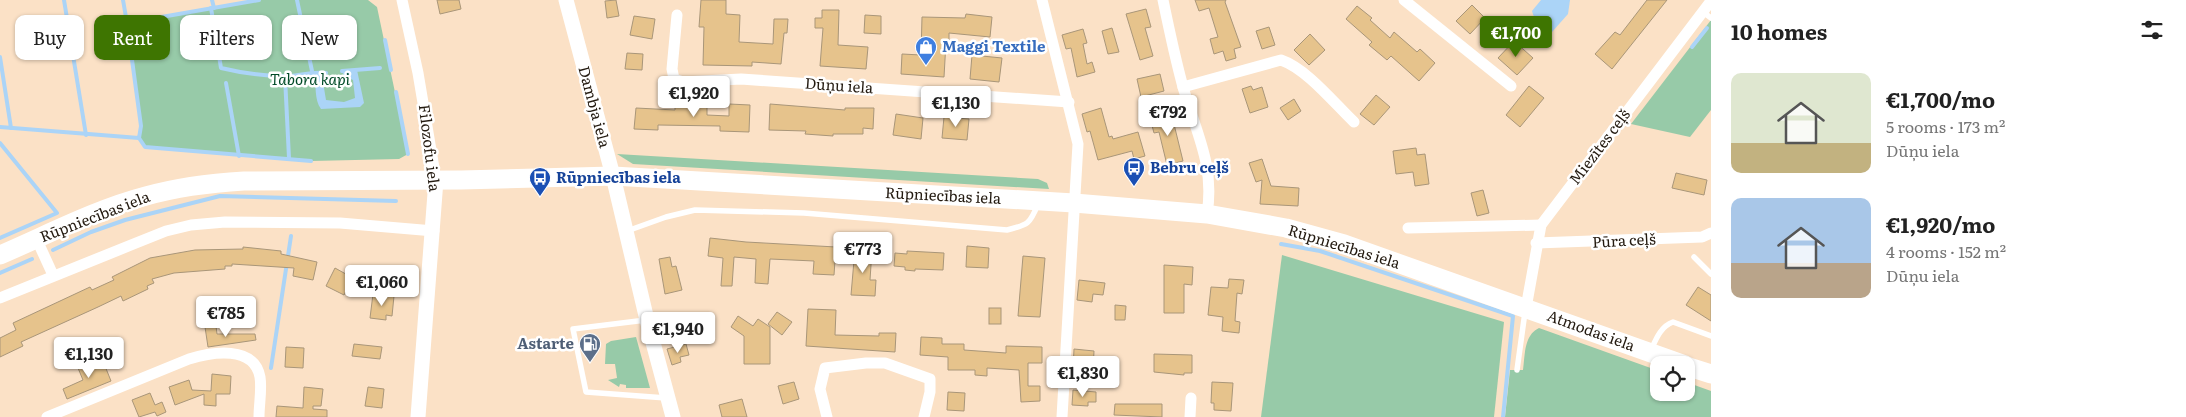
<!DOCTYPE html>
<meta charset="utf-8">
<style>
:root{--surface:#fff;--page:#f6f6f6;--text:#222;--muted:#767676;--accent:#3e7501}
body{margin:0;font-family:Literata,serif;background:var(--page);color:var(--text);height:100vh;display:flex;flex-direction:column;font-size:19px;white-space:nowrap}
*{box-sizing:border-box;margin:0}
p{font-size:16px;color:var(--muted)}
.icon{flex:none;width:28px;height:28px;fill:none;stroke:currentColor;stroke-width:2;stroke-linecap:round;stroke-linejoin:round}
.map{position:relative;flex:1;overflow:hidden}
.sheet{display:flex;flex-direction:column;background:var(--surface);width:475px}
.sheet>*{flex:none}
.banner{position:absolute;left:15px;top:15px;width:475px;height:45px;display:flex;gap:10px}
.controls{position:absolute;left:1650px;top:356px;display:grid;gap:10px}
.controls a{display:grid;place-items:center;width:45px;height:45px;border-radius:10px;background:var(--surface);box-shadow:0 1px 4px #0004;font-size:25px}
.price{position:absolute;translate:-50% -42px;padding:0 11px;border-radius:5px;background:#fff;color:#222;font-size:16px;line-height:32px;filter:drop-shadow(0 1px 2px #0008)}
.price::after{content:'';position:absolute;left:50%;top:30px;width:15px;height:11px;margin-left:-8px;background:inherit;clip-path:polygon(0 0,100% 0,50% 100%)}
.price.current{background:var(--accent);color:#fff}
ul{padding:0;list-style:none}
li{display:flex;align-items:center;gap:15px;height:125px;padding:0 20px}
li span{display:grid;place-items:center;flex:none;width:140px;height:100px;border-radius:10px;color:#555}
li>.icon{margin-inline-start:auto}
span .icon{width:60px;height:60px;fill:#fffc;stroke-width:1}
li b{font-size:21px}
h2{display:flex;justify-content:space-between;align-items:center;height:60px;padding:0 20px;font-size:21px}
.tag{padding:0 18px;border-radius:10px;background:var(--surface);box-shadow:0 1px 4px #0004;font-size:18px;line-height:45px}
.tag.current{background:var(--accent);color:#fff}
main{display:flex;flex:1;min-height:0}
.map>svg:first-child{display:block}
.green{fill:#97caa8}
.water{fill:#abd4f7}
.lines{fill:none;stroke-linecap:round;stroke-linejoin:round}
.stream{stroke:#abd4f7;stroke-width:4}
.building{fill:#e6c38c;stroke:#a99679}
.service{stroke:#fff;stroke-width:5.5}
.minor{stroke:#fff;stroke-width:11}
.tertiary{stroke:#fff;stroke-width:15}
.primary{stroke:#fff;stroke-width:19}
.labels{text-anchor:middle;stroke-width:5;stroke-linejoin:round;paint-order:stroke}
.shop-label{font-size:15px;font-weight:bold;fill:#366cbe;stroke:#fff;text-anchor:start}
.park-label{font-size:15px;font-style:italic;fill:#004a27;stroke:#fff}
.street-label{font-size:15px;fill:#231a10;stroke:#fff}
.transit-label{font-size:15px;font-weight:bold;fill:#164399;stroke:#fff;text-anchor:start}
.service-label{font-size:15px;font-weight:bold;fill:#4e5e75;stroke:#fff;text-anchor:end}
</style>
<main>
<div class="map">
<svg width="1711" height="417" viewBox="0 0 1711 417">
<rect width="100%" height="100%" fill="#fbe1c6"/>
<g class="green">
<polygon points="258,0 368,0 377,7 408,154 399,159 311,161 145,147 139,138 141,126 127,23"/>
<polygon points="1711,20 1711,110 1690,137 1631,124"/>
<polygon points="617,154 1038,179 1047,183 1049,189 633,164"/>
<polygon points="1282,255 1504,322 1494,417 1261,417"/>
<path d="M1539,328L1659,371V392H1686V382L1711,391V417H1505L1510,370H1523C1525,355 1524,335 1539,328Z"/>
<polygon points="636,337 650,388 626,388 626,385 620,384 619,387 608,380 617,378 615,364 605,364 606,344 611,341"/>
</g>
<g class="water">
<path d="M1541,0H1570L1568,14L1552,32C1543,27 1534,21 1532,11Z"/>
<path d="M357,70L364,103L360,107L321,109C314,100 316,83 315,72L326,73L327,79L323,82L326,100L344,102L355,98L353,80L344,76L342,71Z"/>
</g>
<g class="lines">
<g class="stream">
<polyline points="64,0 86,135"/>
<polyline points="123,0 127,23"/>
<polyline points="212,0 214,8"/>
<polyline points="297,0 312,71"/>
<path d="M211,8L221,68C242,73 262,76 283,76C299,77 307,71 326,73"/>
<polyline points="385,40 391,70"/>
<polyline points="1692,47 1707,28"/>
<polyline points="0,57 11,128"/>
<polyline points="342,71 380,68"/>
<polyline points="285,77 289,158"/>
<polyline points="226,83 239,156"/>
<polyline points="396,92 408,154"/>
<polyline points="0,127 139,138 141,126 127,23 259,0"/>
<polyline points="139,138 145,147 311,161"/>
<polyline points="0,143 57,213 0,238"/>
<polyline points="1281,244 1320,251 1513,316 1503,417"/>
<polyline points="53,250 91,232 125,220 220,196 396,201"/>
<polyline points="0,273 32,259"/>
<polyline points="271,368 291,236"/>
</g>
</g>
<g class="building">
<polygon points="437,0 459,0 461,9 440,14"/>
<polygon points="616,0 619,16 607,18 605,1"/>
<polygon points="701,0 726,0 726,14 740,15 739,42 773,44 774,19 788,19 787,33 784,33 781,64 752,62 752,66 703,65 704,27 699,27"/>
<polygon points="1195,0 1226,0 1225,2 1241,47 1234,49 1236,58 1226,61 1223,51 1214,54 1210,39 1218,37 1209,8 1199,11"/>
<polygon points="1647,0 1667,0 1612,69 1595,54 1615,32 1620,35"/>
<polygon points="1472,5 1485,18 1470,34 1456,21"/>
<polygon points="1357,6 1372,18 1370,20 1390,38 1394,32 1417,52 1420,49 1435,63 1419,81 1391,56 1387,60 1369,45 1372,42 1346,19"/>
<polygon points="1146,9 1151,27 1145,28 1153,56 1140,60 1126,14"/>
<polygon points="822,10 839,10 838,45 868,47 866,69 820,66 823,28 815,28 815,18 822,18"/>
<polygon points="966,14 992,17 990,37 949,33 949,42 946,42 944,77 901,74 902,54 921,55 922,17 965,18"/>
<polygon points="865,15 881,16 881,34 864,33"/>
<polygon points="634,16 655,19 652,39 630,35"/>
<polygon points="1269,27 1275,45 1262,49 1256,31"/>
<polygon points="1112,28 1119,52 1108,54 1102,31"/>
<polygon points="1083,29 1087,43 1083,44 1087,64 1092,62 1095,72 1077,77 1071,48 1066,49 1062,35"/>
<polygon points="1310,34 1325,50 1309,65 1294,50"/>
<polygon points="1514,41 1533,58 1517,75 1498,58"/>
<polygon points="627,53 643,54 642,70 625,69"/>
<polygon points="972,55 1002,58 999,82 970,79"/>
<polygon points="1160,74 1164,91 1141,97 1137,79"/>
<polygon points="1251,86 1253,90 1262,87 1268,107 1250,113 1242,89"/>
<polygon points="1529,86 1544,98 1520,127 1506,115"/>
<polygon points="1376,95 1390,107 1374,125 1360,114"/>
<polygon points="1294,99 1301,111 1288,120 1280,108"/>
<polygon points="675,104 707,105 707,115 729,116 729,104 750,105 749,132 720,131 720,126 658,125 658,130 634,129 636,108 675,110"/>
<polygon points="770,104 845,110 845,108 874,108 873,129 863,128 863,134 833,134 833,136 805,134 806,131 769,130"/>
<polygon points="1101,108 1109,137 1112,136 1113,139 1138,132 1145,156 1134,159 1132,151 1098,160 1090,131 1087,132 1082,114"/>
<polygon points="1171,112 1183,161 1167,165 1159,132 1154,133 1150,118"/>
<polygon points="896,114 923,118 921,139 893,135"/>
<polygon points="944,117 969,119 967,140 942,138"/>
<polygon points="1416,148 1417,155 1425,154 1429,184 1415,186 1413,172 1396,174 1393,151"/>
<polygon points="1262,159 1271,186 1299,188 1298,206 1260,204 1262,180 1256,182 1249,163"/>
<polygon points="1676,173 1707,180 1704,195 1672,188"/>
<polygon points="1483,190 1489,213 1477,216 1471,193"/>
<polygon points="710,238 746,242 836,247 834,275 813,274 814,261 770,259 768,284 755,283 756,259 734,257 732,286 721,286 723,258 708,256"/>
<polygon points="967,246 989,248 988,268 966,267"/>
<polygon points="243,247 281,251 281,254 317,262 313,280 293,276 294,268 232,264 232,266 225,266 225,269 174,273 152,279 154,283 147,286 148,289 123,301 121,296 98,307 21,342 23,346 0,357 0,338 16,330 13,323 90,287 92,290 114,280 112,277 150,258 195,250 243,249"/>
<polygon points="855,249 872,250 870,280 876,280 875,296 851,295"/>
<polygon points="907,251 944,253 943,270 915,269 915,271 905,270 905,267 894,266 895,253 907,254"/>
<polygon points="1023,256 1045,258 1040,317 1018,316"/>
<polygon points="670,257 672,267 676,266 682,290 665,294 659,259"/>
<polygon points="1164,265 1193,267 1192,285 1184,284 1184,313 1164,313"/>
<polygon points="335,268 353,278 344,295 326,286"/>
<polygon points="1229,279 1244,280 1242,294 1237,293 1235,321 1240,322 1239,333 1222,331 1223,317 1208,315 1211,287 1228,288"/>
<polygon points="1079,280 1105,283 1103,295 1093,294 1092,302 1077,300"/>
<polygon points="1698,287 1711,295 1711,321 1686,305"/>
<polygon points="373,294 394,296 392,316 386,315 386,320 370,318"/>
<polygon points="1115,305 1126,306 1125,320 1115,320"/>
<rect x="989" y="308" width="12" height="16"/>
<polygon points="808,309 836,310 835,335 879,336 879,333 896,333 895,352 806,346"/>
<polygon points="777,312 792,322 782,335 768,324"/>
<polygon points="738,316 753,326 758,319 770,327 770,364 744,364 744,336 731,327"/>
<polygon points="216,326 217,334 255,334 256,340 208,347 205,327"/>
<polygon points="921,337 942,338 942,344 964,344 964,350 1006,353 1006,346 1042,347 1042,363 1028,363 1028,386 1040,386 1040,401 1021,402 1019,370 987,368 987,376 975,375 975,370 948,370 948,357 920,355"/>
<polygon points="354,344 382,347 380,359 352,356"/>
<polygon points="686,344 689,355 680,357 681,362 672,365 667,349"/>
<polygon points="286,347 304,348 303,368 285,367"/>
<polygon points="1074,349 1094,351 1093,371 1073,370"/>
<polygon points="1154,354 1192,355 1192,373 1184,373 1184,375 1154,372"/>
<polygon points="103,361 111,381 67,399 63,389 83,380 78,368 92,362 93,365"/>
<polygon points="212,374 231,376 230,394 216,394 216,406 204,405 204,394 175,405 169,387 189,380 192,390 211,391"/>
<polygon points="794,382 799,399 783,404 778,386"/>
<polygon points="1212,382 1233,383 1231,411 1214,410 1214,403 1211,403"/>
<polygon points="304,387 323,389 321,406 313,406 313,409 327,410 327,417 276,417 277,406 303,408"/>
<polygon points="368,387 384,389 382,408 365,406"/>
<polygon points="1073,390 1096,392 1096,402 1088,402 1088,406 1072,405"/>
<polygon points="948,392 965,393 964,411 947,410"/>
<polygon points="150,393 155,405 162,402 166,412 157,416 155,412 139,417 132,400"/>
<polygon points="742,399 747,417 722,417 719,405"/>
<polygon points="1115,404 1162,404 1162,417 1114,415"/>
</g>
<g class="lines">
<g class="service">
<polyline points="1703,12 1711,18"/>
<path d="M627,231L666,217L695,210L804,213L1007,230C1028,225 1030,224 1038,204"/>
<polyline points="1694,257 1711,274"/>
<polyline points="646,320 573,329 586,392 666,398"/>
<path d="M1651,350C1656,339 1661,326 1673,322L1711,336"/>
<polyline points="1517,370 1525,312"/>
</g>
<g class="minor">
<polyline points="402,0 418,73 436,180"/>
<polyline points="1042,0 1078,144 1062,417"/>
<path d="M1163,0C1169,29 1175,58 1183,87C1196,133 1215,165 1207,214"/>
<polyline points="1404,0 1511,86"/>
<polyline points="677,15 672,69 674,79 683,82 741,79 1069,102"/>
<path d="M1183,87L1281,60C1307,69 1334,103 1354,122"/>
<polyline points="1408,228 1541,225"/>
<polyline points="37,240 53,275"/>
<polyline points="1536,243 1702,237 1711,233"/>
<polyline points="0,298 131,245 166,231 191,225 225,222 340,223 434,231"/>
<polyline points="1526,308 1541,225 1711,1"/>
<path d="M47,417L189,359C212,352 254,345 260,377C262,390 259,404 259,417"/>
<polyline points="827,417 820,389 825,368 866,363 885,363 930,379 930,392 924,417"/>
<polyline points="1190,417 1191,398"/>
</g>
<g class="tertiary">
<polyline points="566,0 613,176 647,320 673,417"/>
<polyline points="418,417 436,180"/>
</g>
<g class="primary">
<path d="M0,255C47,235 96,209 146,196C178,187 211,183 244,181L461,180L613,176L1074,203L1207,214L1286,228L1344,244L1685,365"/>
<polyline points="1686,366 1711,374"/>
</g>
</g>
<defs>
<g id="shop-pin" transform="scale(1.125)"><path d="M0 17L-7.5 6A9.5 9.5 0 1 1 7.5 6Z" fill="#3f7fe0" stroke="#fff"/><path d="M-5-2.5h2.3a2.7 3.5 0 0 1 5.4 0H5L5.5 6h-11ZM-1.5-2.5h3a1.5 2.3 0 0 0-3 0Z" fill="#fff"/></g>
<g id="bus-pin" transform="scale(1.125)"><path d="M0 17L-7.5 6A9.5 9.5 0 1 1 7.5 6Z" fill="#1a4fb4" stroke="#fff"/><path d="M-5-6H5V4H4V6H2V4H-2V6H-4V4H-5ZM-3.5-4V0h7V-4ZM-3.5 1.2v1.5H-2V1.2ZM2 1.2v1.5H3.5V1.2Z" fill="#fff"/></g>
<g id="fuel-pin" transform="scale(1.125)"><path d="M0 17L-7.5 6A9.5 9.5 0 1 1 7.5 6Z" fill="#5c6f8a" stroke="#fff"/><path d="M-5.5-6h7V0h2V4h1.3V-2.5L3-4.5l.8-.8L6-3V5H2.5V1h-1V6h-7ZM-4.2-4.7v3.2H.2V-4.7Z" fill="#fff"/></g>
</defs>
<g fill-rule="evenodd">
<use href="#shop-pin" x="926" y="47"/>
<use href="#bus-pin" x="1134" y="168"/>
<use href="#bus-pin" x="540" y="178"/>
<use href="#fuel-pin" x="590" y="344"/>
</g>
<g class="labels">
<g class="shop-label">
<text x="942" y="52">Maggi Textile</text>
</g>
<g class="park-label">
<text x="310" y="85">Tabora kapi</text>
</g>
<g class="street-label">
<text transform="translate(839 86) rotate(4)" y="5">Dūņu iela</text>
<text transform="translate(594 107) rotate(75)" y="5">Dambja iela</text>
<text transform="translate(1600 147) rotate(-53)" y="5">Miezītes ceļš</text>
<text transform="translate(429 148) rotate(83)" y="5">Filozofu iela</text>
<text transform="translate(943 196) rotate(3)" y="5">Rūpniecības iela</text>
<text transform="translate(95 217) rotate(-21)" y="5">Rūpniecības iela</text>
<text transform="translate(1624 241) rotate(-3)" y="5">Pūra ceļš</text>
<text transform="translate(1344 247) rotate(17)" y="5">Rūpniecības iela</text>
<text transform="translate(1591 331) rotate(20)" y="5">Atmodas iela</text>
</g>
<g class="transit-label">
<text x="1150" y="173">Bebru ceļš</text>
<text x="556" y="183">Rūpniecības iela</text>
</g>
<g class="service-label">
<text x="574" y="349">Astarte</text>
</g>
</g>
</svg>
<div class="controls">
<a><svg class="icon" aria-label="locate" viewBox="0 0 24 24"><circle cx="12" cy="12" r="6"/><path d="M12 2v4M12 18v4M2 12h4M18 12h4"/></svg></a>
</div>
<b class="price current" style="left:1516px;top:58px">€1,700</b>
<b class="price" style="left:694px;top:118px">€1,920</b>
<b class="price" style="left:956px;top:128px">€1,130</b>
<b class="price" style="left:1168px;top:137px">€792</b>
<b class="price" style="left:863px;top:274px">€773</b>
<b class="price" style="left:382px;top:307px">€1,060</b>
<b class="price" style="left:226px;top:338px">€785</b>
<b class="price" style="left:678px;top:354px">€1,940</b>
<b class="price" style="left:89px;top:379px">€1,130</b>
<b class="price" style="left:1083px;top:398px">€1,830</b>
<div class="banner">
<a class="tag">Buy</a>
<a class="tag current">Rent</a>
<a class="tag">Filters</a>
<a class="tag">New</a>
</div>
</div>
<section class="sheet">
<h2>10 homes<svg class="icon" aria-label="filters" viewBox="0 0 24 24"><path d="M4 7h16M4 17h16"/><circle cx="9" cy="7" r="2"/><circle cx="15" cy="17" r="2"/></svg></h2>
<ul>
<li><span style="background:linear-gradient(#dfe7d0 70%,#c2b280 0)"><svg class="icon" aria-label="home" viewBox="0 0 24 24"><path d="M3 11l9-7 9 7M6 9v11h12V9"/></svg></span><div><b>€1,700/mo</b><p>5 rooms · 173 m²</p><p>Dūņu iela</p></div></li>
<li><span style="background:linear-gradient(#a9c7e8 65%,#b9a48a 0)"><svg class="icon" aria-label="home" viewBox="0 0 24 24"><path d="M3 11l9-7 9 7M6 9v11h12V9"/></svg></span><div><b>€1,920/mo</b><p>4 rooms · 152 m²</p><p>Dūņu iela</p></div></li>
</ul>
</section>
</main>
